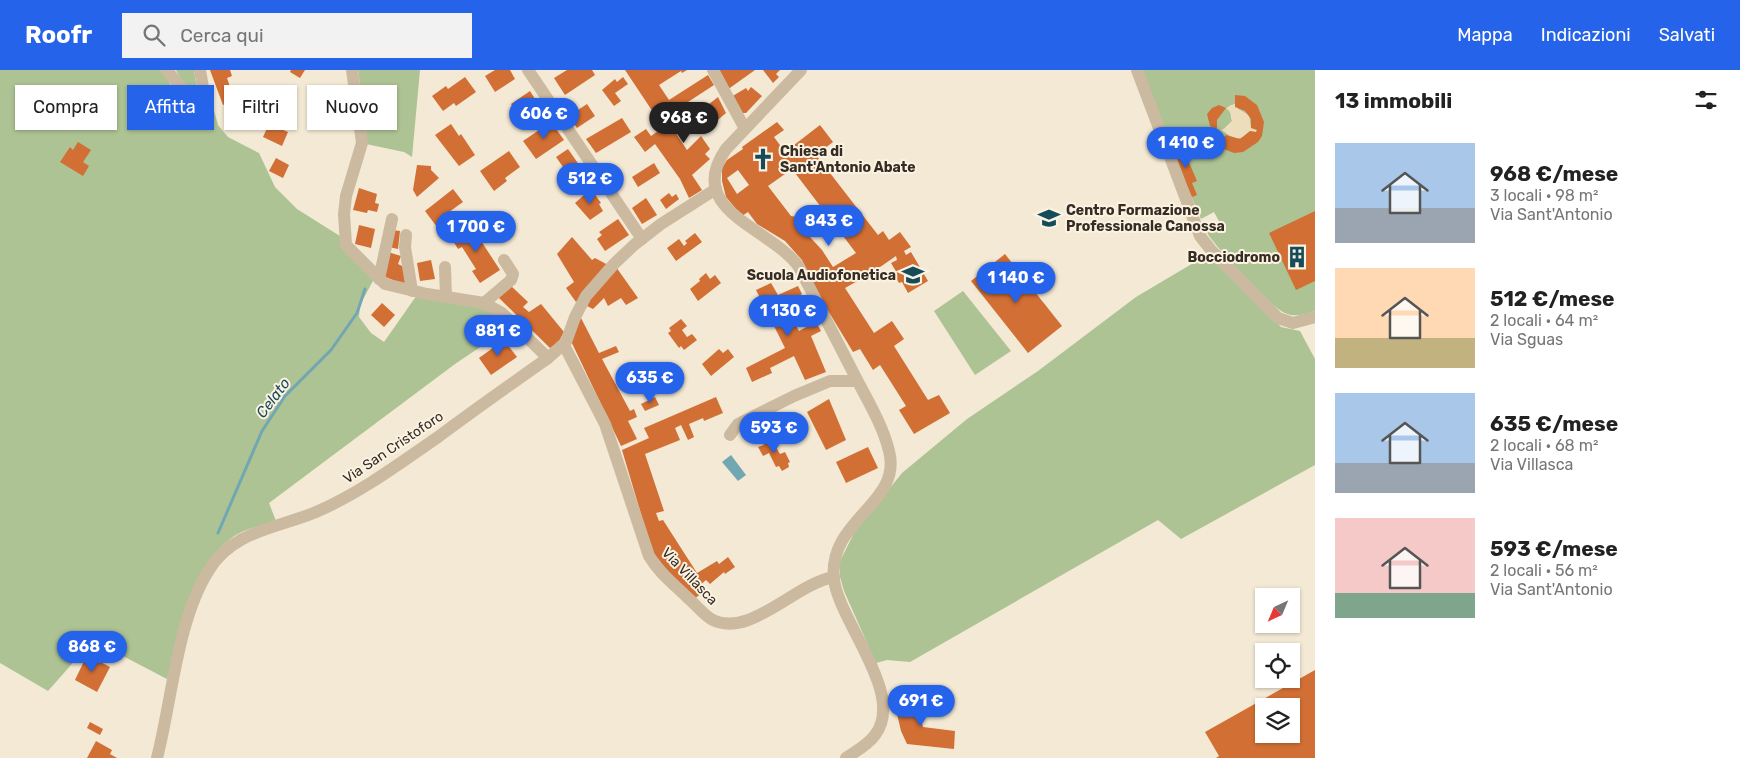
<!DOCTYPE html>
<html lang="it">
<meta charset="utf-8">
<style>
:root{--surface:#fff;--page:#f2f2f2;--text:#222;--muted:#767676;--accent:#2563eb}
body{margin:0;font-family:Rubik,sans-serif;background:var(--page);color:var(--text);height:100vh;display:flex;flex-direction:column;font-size:19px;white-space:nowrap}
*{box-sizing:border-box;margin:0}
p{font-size:16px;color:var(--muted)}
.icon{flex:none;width:28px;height:28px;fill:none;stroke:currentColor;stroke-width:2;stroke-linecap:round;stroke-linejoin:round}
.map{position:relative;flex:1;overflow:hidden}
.panel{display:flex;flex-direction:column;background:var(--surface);width:425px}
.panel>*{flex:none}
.hud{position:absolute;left:15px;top:15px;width:475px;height:45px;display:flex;gap:10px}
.needle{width:32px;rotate:224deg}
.tools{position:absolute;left:1255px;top:518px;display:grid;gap:10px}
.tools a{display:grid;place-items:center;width:45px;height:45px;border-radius:0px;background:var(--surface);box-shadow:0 1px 4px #0004;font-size:25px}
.price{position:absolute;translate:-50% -42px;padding:0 11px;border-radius:18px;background:var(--accent);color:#fff;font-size:16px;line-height:32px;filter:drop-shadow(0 1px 2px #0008)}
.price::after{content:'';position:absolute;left:50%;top:30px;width:15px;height:11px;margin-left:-8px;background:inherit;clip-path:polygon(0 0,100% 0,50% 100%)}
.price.active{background:#222;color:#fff}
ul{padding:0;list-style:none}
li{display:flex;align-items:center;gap:15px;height:125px;padding:0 20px}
li span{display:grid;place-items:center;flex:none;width:140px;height:100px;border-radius:0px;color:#555}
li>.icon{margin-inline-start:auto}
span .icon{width:60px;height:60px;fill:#fffc;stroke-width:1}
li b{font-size:21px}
h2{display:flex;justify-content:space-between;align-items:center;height:60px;padding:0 20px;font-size:21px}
.chip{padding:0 18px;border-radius:0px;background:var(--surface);box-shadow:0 1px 4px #0004;font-size:18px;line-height:45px}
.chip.active{background:var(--accent);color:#fff}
header{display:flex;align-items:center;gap:30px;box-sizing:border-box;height:70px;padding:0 25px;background:var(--accent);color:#fff}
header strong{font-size:24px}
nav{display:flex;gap:28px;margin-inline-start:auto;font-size:18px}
.search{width:350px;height:45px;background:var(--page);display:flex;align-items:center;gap:12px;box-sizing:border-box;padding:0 18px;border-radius:0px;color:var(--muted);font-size:19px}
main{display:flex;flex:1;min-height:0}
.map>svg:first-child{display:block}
.green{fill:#adc394;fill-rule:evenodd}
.plaza{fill:#edddba}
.water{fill:#71a7b2}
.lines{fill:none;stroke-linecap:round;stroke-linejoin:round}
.stream{stroke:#71a7b2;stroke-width:3}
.building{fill:#d26f34;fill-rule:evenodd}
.minor{stroke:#ccbaa0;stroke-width:12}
.labels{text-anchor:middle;stroke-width:4;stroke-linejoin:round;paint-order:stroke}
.poi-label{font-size:14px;font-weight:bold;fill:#352c24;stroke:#fbf2e1;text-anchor:start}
.street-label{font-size:14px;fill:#352c24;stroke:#fbf2e1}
.water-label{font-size:15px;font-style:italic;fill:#164c5a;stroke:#fbf2e1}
</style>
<header>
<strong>Roofr</strong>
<div class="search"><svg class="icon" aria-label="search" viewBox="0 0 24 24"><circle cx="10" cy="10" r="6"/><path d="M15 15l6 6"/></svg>Cerca qui</div>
<nav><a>Mappa</a><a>Indicazioni</a><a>Salvati</a></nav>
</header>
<main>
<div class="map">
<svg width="1315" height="688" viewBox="0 0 1315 688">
<rect width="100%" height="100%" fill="#f3e9d5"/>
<g class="green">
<path d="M0,0H162L183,37L209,47L213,37L218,55L228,67L259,83L275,117L297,139L343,168L374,209L360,235L359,247L371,263L384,272L417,225L483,235L513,255L455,294L269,433L276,451C263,455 248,458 236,465C188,496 182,558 167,609L100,574L86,578L48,621L0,593Z"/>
<polygon points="176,0 194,0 199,33 197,35 193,33"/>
<polygon points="358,0 420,0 412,87 404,82 366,74 365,49"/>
<path d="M1143,0H1315V241C1305,244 1295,248 1285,243C1271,238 1216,177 1207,163L1221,155L1214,142L1201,149L1172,81ZM1235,34L1251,58L1257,60L1224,59L1232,51L1229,36Z"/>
<polygon points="1205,191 1216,193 1227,202 1281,257 1300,261 1315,289 1315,395 1181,469 1158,450 910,592 887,590 876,593 844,521 840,507 840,491 854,463 902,403 967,349 1038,301 1136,227 1195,192"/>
<polygon points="963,221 1011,281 975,305 934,241"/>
</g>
<polygon class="plaza" points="1235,34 1235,37 1249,45 1251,58 1257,60 1256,62 1250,61 1244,67 1235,69 1221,60 1228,57 1232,51 1231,43 1226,38"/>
<polygon class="water" points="731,385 746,405 738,411 722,392"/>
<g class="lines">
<polyline class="stream" points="218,463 262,361 285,326 331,280 357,243 365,219"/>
</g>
<g class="building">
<polygon points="210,0 230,0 232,6 227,8 230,17 236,15 241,28 223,35"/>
<polygon points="291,0 305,0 300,8 290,2"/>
<polygon points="495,0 510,0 515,9 495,22 485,6"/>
<polygon points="567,0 592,0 595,5 565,25 554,8"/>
<polygon points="625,0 687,0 682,3 681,1 659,15 669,30 708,5 714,15 659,51"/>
<polygon points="715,0 755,0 727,20"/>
<polygon points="763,0 780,0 776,4 779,7 773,13"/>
<polygon points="465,7 476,22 456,36 454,33 443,41 432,26 446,16 448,19"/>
<polygon points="623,7 628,14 615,23 621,31 614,36 602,20 615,9 617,12"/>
<polygon points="751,17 762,26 746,43 741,43 731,27 746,18 748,21"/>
<polygon points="530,21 540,37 521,50 511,34"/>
<polygon points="1235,25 1245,26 1257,35 1264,52 1262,66 1258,72 1243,82 1234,83 1216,76 1226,65 1240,69 1250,61 1256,62 1257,60 1251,58 1251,49 1245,41 1235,37"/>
<polygon points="718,27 726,43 713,54 709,48 704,51 699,44 675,62 687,80 701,66 710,79 705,84 710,89 692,105 702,120 689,128 680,109 655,74 645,82 634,67 646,59 651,66 699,32 704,38"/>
<polygon points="587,34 595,46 577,58 569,46"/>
<polygon points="1219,35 1226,38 1217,50 1217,59 1210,56 1207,44 1212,38"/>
<polygon points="622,48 631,62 596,83 586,69"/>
<polygon points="551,52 564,70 536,89 523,71"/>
<path d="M777,52L784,60L774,67L785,82L820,55L833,72L816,85L878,165L883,161L889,170L900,162L911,177L904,181L906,185L911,182L928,211L908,223L902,212L899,213L894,205L897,203L891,193L897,190L896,186L870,204L845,218L874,263L892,251L904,269L894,276L928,330L939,325L950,343L914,364L899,340L906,336L880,295L873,300L860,279L853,282L821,229L802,190L785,171L757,154L748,142L742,146L726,127L722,111V98L727,90L743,79L742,77ZM792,99L856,183L833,197L822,180L797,153V147L791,146L768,116ZM738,100L749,115L737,124L727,108Z"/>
<polygon points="269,54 288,62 282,76 263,67"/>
<polygon points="451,54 459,66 461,64 475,85 459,96 435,65"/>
<polygon points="78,72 91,80 83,92 89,96 83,106 60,92 70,77 73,80"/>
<polygon points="1182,76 1197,111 1192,113 1197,125 1192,127 1172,81"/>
<polygon points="568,79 582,99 570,107 556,87"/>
<polygon points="509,81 520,97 505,108 507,111 494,121 480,101"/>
<polygon points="276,88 289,95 283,108 269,101"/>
<polygon points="654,93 660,103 638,117 632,107"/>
<polygon points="417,95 431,96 431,100 439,108 417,127 413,120"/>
<polygon points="359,118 377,124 375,133 379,134 377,142 368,140 367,143 353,140"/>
<polygon points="453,119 463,132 449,142 452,145 437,157 425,141"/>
<polygon points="591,119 601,133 599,134 603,141 590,150 575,133"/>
<polygon points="669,123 672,127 676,124 679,129 666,139 660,130"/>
<polygon points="646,128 657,145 642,154 632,138"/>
<polygon points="1315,141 1315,211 1296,220 1269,163"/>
<polygon points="501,144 514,162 506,168 504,165 497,169 486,154"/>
<polygon points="618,149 629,165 605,181 597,169 602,165 599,162"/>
<polygon points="470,154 500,200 480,213 472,201 476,199 462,177 458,179 450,166"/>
<polygon points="359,155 375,159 371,178 355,174"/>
<polygon points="392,160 400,161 398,179 389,177"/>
<polygon points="695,163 702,172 676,191 667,178 679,169 684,176 687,173 685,171"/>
<polygon points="572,167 592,190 595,188 608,195 576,232 566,218 574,212 557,184"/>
<polygon points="388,182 401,186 398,194 408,199 405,215 383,206"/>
<polygon points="1005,184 1062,256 1028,283 971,211"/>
<polygon points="431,190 435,209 420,211 417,193"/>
<polygon points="616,197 638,228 626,235 621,228 608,236 604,228 593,239 585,235"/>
<polygon points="706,203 710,209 715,205 721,213 698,231 690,219 700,211 699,209"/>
<polygon points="771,213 778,225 798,216 802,224 785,234 799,261 816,252 821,261 811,266 826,302 805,310 794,286 770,298 772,303 752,312 746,298 785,278 756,220"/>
<polygon points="510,215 528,232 523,237 529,242 541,234 564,262 558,273 550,278 496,225"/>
<polygon points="382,233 395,245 384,257 371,245"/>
<polygon points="581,248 599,283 616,276 619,282 602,289 630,341 634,339 637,347 628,351 637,369 621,376 570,269"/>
<polygon points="681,249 687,256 682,260 687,267 692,264 697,270 684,280 681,276 679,278 668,263 671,261 669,258"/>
<polygon points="504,270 517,287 491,305 479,288"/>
<polygon points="719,279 723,283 728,279 734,287 711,306 702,294"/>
<polygon points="655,327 659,335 645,341 641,334"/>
<polygon points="716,327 723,343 704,351 703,348 689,354 694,367 688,370 681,355 675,358 680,370 645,384 664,441 656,443 659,451 663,450 697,503 717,491 719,494 728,487 735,497 725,504 724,502 710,514 706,510 697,518 702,523 694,529 673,508 652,481 622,380 649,368 644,358"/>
<polygon points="829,329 846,370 826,380 807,342"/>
<polygon points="769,366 780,384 785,382 790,392 788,393 789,397 782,401 779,396 776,397 769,383 763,386 758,377 764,375 761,370"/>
<polygon points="868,377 878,398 846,413 836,392"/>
<polygon points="87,585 110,597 97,622 75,610"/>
<path d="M1315,600V688H1216L1219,686L1205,662ZM1264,636H1291V664H1264Z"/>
<polygon points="916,626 923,657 955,661 954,679 907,674 901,661 894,631"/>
<polygon points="90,652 103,659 100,665 87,658"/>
<polygon points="96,671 112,680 110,684 117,688 87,688"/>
</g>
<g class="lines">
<g class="minor">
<polyline points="167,0 181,18 188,35 199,47 203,47 207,41 200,0"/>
<polyline points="352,0 362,73 346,126 344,144 346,175 385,214 427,224 484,233 502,243 548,288"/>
<polyline points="528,0 642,169"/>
<polyline points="713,0 744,57"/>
<path d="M801,0L726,79C683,141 772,158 799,197C818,234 837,271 856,308C868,331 883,356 889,381C903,434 827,449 834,510C840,553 906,625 875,665C868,675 856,681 846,688"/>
<polyline points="1137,0 1200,166 1211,180 1278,248 1293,253 1315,247"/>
<polyline points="406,165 405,177 412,221"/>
<polyline points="445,197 446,227"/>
<polyline points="379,209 392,149"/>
<polyline points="484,233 511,210 513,204 504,190"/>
<path d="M564,275L605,354L649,486C659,503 675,515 688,528C696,535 703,544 711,549C749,570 794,514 834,507"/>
<polyline points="730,365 738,354 794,326 830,311 857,311"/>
<path d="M157,688C172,630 177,550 209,500C232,461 278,458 316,442C360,423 399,394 438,367C474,340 511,314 548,288L566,272L575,247L586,226L614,194L634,175L661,154L716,119"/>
</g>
</g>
<defs>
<g id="church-bare" transform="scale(1.725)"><path d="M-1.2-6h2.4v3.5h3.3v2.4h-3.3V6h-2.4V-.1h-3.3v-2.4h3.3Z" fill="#164c5a" stroke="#fbf2e1" stroke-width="2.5" paint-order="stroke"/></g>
<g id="school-bare" transform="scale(1.725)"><path d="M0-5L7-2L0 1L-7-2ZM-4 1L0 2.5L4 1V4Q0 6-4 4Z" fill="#164c5a" stroke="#fbf2e1" stroke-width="2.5" paint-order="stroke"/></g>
<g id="building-bare" transform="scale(1.725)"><path d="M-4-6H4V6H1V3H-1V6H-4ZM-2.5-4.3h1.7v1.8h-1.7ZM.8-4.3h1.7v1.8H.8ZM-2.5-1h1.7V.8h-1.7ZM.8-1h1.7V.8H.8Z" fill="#164c5a" stroke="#fbf2e1" stroke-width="2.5" paint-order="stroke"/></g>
</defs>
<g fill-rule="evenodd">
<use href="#church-bare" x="763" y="89"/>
<use href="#school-bare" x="1049" y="148"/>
<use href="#building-bare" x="1297" y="187"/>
<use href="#school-bare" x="913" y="205"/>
</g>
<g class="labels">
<g class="poi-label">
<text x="780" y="86">Chiesa di<tspan x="780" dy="16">Sant'Antonio Abate</tspan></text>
<text x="1066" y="145">Centro Formazione<tspan x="1066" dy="16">Professionale Canossa</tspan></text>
<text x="1280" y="192" text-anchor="end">Bocciodromo</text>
<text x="896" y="210" text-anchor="end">Scuola Audiofonetica</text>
</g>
<g class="street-label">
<text transform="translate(393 377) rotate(-34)" y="5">Via San Cristoforo</text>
<text transform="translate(690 506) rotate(46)" y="5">Via Villasca</text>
</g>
<g class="water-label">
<text transform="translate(273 328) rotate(-53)" y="5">Celato</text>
</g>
</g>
</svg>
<div class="tools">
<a><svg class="needle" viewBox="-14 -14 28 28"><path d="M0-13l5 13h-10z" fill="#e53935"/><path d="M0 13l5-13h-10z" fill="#767676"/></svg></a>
<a><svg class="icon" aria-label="locate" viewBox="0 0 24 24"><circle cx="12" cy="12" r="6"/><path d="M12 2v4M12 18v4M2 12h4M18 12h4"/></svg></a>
<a><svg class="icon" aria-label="layers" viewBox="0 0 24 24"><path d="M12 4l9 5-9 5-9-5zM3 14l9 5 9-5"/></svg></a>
</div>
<b class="price" style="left:544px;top:70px">606 €</b>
<b class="price active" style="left:684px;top:74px">968 €</b>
<b class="price" style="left:1186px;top:99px">1 410 €</b>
<b class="price" style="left:590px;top:135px">512 €</b>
<b class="price" style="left:829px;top:177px">843 €</b>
<b class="price" style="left:476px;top:183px">1 700 €</b>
<b class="price" style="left:1016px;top:234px">1 140 €</b>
<b class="price" style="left:788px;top:267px">1 130 €</b>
<b class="price" style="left:498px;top:287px">881 €</b>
<b class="price" style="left:650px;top:334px">635 €</b>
<b class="price" style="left:774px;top:384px">593 €</b>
<b class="price" style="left:92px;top:603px">868 €</b>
<b class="price" style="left:921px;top:657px">691 €</b>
<div class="hud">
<a class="chip">Compra</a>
<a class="chip active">Affitta</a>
<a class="chip">Filtri</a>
<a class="chip">Nuovo</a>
</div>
</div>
<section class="panel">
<h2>13 immobili<svg class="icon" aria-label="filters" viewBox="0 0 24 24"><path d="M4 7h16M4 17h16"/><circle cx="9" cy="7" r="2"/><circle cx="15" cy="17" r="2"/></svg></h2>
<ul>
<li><span style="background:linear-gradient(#a9c7e8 65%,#9aa5b1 0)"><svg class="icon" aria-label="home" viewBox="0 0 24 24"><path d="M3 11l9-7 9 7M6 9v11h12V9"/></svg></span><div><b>968 €/mese</b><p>3 locali · 98 m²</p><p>Via Sant'Antonio</p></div></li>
<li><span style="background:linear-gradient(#ffd9b3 70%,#c2b280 0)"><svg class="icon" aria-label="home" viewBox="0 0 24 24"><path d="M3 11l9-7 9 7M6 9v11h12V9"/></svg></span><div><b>512 €/mese</b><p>2 locali · 64 m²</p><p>Via Sguas</p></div></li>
<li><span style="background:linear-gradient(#a9c7e8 70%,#9aa5b1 0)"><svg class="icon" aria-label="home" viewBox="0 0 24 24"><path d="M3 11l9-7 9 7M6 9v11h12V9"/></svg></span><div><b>635 €/mese</b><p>2 locali · 68 m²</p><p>Via Villasca</p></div></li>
<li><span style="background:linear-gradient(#f6c9c9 75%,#7fa58c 0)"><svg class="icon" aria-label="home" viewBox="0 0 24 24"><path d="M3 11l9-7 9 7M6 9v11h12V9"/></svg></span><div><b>593 €/mese</b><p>2 locali · 56 m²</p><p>Via Sant'Antonio</p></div></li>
</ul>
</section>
</main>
